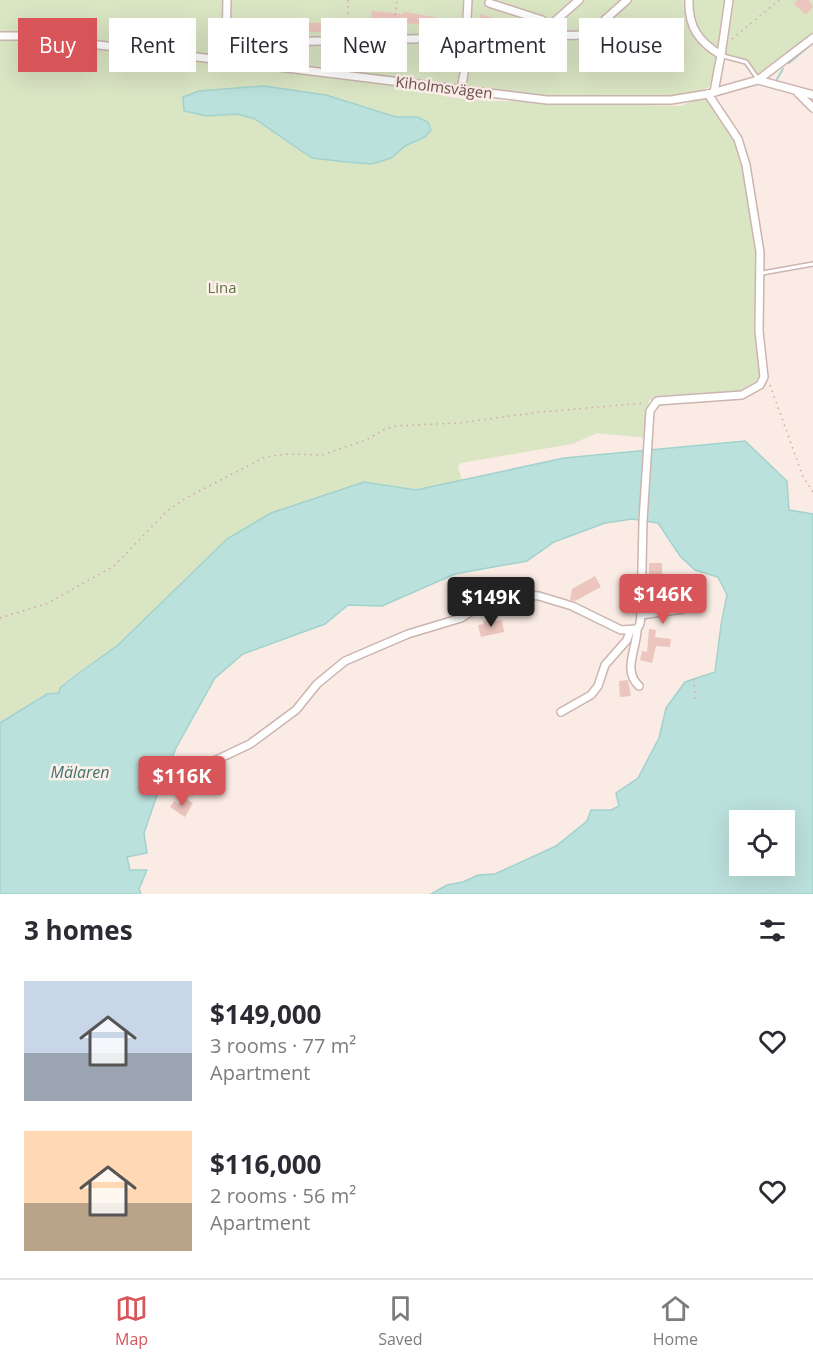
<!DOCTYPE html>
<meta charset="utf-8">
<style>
:root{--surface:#fff;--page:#f2f2f3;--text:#2b2b33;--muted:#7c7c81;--line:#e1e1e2;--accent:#d85559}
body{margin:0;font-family:"Open Sans",sans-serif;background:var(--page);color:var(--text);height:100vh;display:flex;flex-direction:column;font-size:22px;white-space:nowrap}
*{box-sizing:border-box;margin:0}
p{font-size:20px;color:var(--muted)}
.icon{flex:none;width:33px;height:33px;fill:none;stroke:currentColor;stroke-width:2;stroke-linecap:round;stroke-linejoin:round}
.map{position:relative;height:894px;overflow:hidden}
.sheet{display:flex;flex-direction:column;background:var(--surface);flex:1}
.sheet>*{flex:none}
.banner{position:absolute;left:18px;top:18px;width:777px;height:54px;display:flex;gap:12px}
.controls{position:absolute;left:729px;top:810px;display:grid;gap:12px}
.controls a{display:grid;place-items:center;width:66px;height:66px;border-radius:0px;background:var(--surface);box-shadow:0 6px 24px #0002;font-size:30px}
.price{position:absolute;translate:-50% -51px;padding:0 14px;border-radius:6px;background:var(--accent);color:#fff;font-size:20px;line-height:39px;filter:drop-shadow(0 2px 3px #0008)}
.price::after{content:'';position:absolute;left:50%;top:36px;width:18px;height:14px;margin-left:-9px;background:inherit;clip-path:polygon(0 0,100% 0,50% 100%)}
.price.selected{background:#222;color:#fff}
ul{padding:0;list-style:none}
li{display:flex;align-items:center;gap:18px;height:150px;padding:0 24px}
li span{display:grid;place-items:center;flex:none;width:168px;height:120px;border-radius:0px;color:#555}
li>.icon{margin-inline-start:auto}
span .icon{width:72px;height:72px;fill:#fffc;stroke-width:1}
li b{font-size:26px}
h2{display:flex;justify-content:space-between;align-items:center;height:72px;padding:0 24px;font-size:26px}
.chip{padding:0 21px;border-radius:0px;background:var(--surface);box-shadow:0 6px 24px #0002;font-size:21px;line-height:54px}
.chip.selected{background:var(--accent);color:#fff}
.menu{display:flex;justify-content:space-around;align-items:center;height:84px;border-top:2px solid var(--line);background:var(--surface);font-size:16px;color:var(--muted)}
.menu a{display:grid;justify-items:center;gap:3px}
.menu .selected{color:var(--accent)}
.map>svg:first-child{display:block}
.green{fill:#dae5c4}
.water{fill:#bbe1dd;stroke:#a2d2cd;stroke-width:1.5;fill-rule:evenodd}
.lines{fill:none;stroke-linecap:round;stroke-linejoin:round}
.stream{stroke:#a2d2cd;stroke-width:2}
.building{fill:#ecc5be}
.service-casing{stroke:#ccb4af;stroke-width:6}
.minor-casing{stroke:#ccb4af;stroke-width:10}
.path{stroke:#d1a8a2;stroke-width:1.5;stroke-dasharray:1.5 4.5;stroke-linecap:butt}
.service{stroke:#fff;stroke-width:3}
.minor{stroke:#fff;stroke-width:7}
.labels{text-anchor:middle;stroke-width:5;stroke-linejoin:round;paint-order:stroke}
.street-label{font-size:15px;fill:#6f504c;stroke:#fdf0ea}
.park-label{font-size:15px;fill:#5f7446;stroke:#fdf0ea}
.water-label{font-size:16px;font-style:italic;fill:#42736f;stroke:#fdf0ea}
</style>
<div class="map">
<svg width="813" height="894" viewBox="0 0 813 894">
<rect width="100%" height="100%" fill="#faece4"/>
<polygon class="green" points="0,0 813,0 813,38 758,80 746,62 721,55 709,87 688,96 546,96 443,87 443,96 470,100 681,106 708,94 738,139 760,252 764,377 749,393 649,400 645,438 597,433 572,444 461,463 458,466 462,480 416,490 364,482 334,494 191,573 118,645 63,683 59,692 45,694 0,723"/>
<g class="water">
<polygon points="264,86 326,95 396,117 417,117 428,122 431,130 425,137 405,146 391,158 372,164 347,162 312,158 255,119 237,114 207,116 184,111 183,97 199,91"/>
<path d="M745,441L787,481L789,510L813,514V894H431L447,885L463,882L478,875L495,874L556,846L587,821L591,810H611L619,806L616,793L638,778L659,738L666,708L685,682L715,672L721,625L727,595L718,577L695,570L680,556L658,523L632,519L605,523L554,542L527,561L455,574L382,606L348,605L325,624L243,654L215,678L176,748L155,801L144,833L147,853L127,857L130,870H147L139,889L141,894H0V723L47,694L59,693L60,688L68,681L118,645L227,539L271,513L364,482L416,490L564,458ZM740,820H784V866H740Z"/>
</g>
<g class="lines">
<g class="stream">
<polyline points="789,63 813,43"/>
<polyline points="777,79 783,69"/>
</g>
</g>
<g class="building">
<polygon points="797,0 809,0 813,7 806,15 794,4"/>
<polygon points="372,11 403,14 403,12 411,13 461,22 459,29 371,19"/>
<polygon points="481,14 508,23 506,29 479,23"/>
<polygon points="311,23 347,23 347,31 270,33 270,24"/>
<polygon points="629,46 674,47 674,56 633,54 579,59 579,48 607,50 607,48"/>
<polygon points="430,49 458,51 457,59 429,55"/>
<rect x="649" y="563" width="13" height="14"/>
<polygon points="595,576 601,587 575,601 570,600 572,589"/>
<polygon points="495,618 496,621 502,620 504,632 481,637 478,625 484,624 483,621"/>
<polygon points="649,629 656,630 655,637 671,639 670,647 656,646 652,663 640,660 642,651 647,652"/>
<polygon points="628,680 631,696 620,697 619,681"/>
<polygon points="185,798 193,803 185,817 170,807 174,801 178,804"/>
</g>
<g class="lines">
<g class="service-casing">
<g id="service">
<polyline points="723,56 746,62 758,79"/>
<polyline points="762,273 813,264"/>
</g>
</g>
<g class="minor-casing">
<g id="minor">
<path d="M689,0C688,27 699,42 721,55L714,92"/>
<polyline points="489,3 542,20 549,26 555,36"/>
<polyline points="589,34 627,0"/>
<polyline points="0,36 25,36 547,100 671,100 708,94 758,80 813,95"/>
<polyline points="538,36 579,0"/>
<polyline points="226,43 676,33"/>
<polyline points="721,55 729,0"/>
<polyline points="222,60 226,43 227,0"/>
<polyline points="758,80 813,38"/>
<polyline points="461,91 464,73 468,0"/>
<polyline points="798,93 813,108"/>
<polyline points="641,615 683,609"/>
<path d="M637,629C637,649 622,670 639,686"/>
<polyline points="561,712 591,695 598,686 605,665 627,640 630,631"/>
<polyline points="197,775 212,762 250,744 296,710 317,684 345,661 408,634 461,618 492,598 508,594 539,596 572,606 621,630 637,629 640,624 641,615 643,521 650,411 657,401 742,395 760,385 764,377 759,331 760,252 746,165 738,139 708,94"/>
</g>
</g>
<g class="path">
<polyline points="348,0 348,34"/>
<polyline points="393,33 397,0"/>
<polyline points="732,39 779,0"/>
<polyline points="770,385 803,477 813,492"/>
<polyline points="0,618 46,604 114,566 167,511 186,498 265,457 287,454 322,455 366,440 383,430 396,426 458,423 540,412 645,403"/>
<polyline points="694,679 695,701"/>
</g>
<use href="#service" class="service"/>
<use href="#minor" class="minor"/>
</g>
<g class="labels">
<g class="street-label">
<text transform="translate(444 88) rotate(7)" y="5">Kiholmsvägen</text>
</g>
<g class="park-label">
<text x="222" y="293">Lina</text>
</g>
<g class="water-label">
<text x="80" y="778">Mälaren</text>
</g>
</g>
</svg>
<div class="controls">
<a><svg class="icon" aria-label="locate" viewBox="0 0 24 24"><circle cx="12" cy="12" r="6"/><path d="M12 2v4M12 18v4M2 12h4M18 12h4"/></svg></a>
</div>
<b class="price" style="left:663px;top:625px">$146K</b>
<b class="price selected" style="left:491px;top:628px">$149K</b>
<b class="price" style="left:182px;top:807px">$116K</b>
<div class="banner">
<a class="chip selected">Buy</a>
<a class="chip">Rent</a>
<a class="chip">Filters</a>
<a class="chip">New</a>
<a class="chip">Apartment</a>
<a class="chip">House</a>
</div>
</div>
<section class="sheet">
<h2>3 homes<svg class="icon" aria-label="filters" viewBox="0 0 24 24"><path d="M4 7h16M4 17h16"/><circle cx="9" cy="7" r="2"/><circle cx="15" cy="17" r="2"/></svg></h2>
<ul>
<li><span style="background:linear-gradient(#c9d6e8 60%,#9aa5b1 0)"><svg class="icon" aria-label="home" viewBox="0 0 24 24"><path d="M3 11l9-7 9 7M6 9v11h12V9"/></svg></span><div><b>$149,000</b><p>3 rooms · 77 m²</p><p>Apartment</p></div><svg class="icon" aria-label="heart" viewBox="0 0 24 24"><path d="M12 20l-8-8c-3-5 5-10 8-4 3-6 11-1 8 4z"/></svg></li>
<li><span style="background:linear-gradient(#ffd9b3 60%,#b9a48a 0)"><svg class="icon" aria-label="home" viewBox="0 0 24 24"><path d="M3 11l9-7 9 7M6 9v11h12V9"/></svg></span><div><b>$116,000</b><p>2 rooms · 56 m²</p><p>Apartment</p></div><svg class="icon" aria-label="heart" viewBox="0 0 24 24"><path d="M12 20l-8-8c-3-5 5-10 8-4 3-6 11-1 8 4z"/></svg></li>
</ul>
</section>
<nav class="menu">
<a class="selected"><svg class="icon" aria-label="map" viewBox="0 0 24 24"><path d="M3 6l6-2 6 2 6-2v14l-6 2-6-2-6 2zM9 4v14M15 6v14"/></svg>Map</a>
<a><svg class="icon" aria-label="saved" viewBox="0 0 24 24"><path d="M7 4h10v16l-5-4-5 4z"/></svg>Saved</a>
<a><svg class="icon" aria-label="home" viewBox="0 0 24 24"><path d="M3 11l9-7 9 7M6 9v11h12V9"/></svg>Home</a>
</nav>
